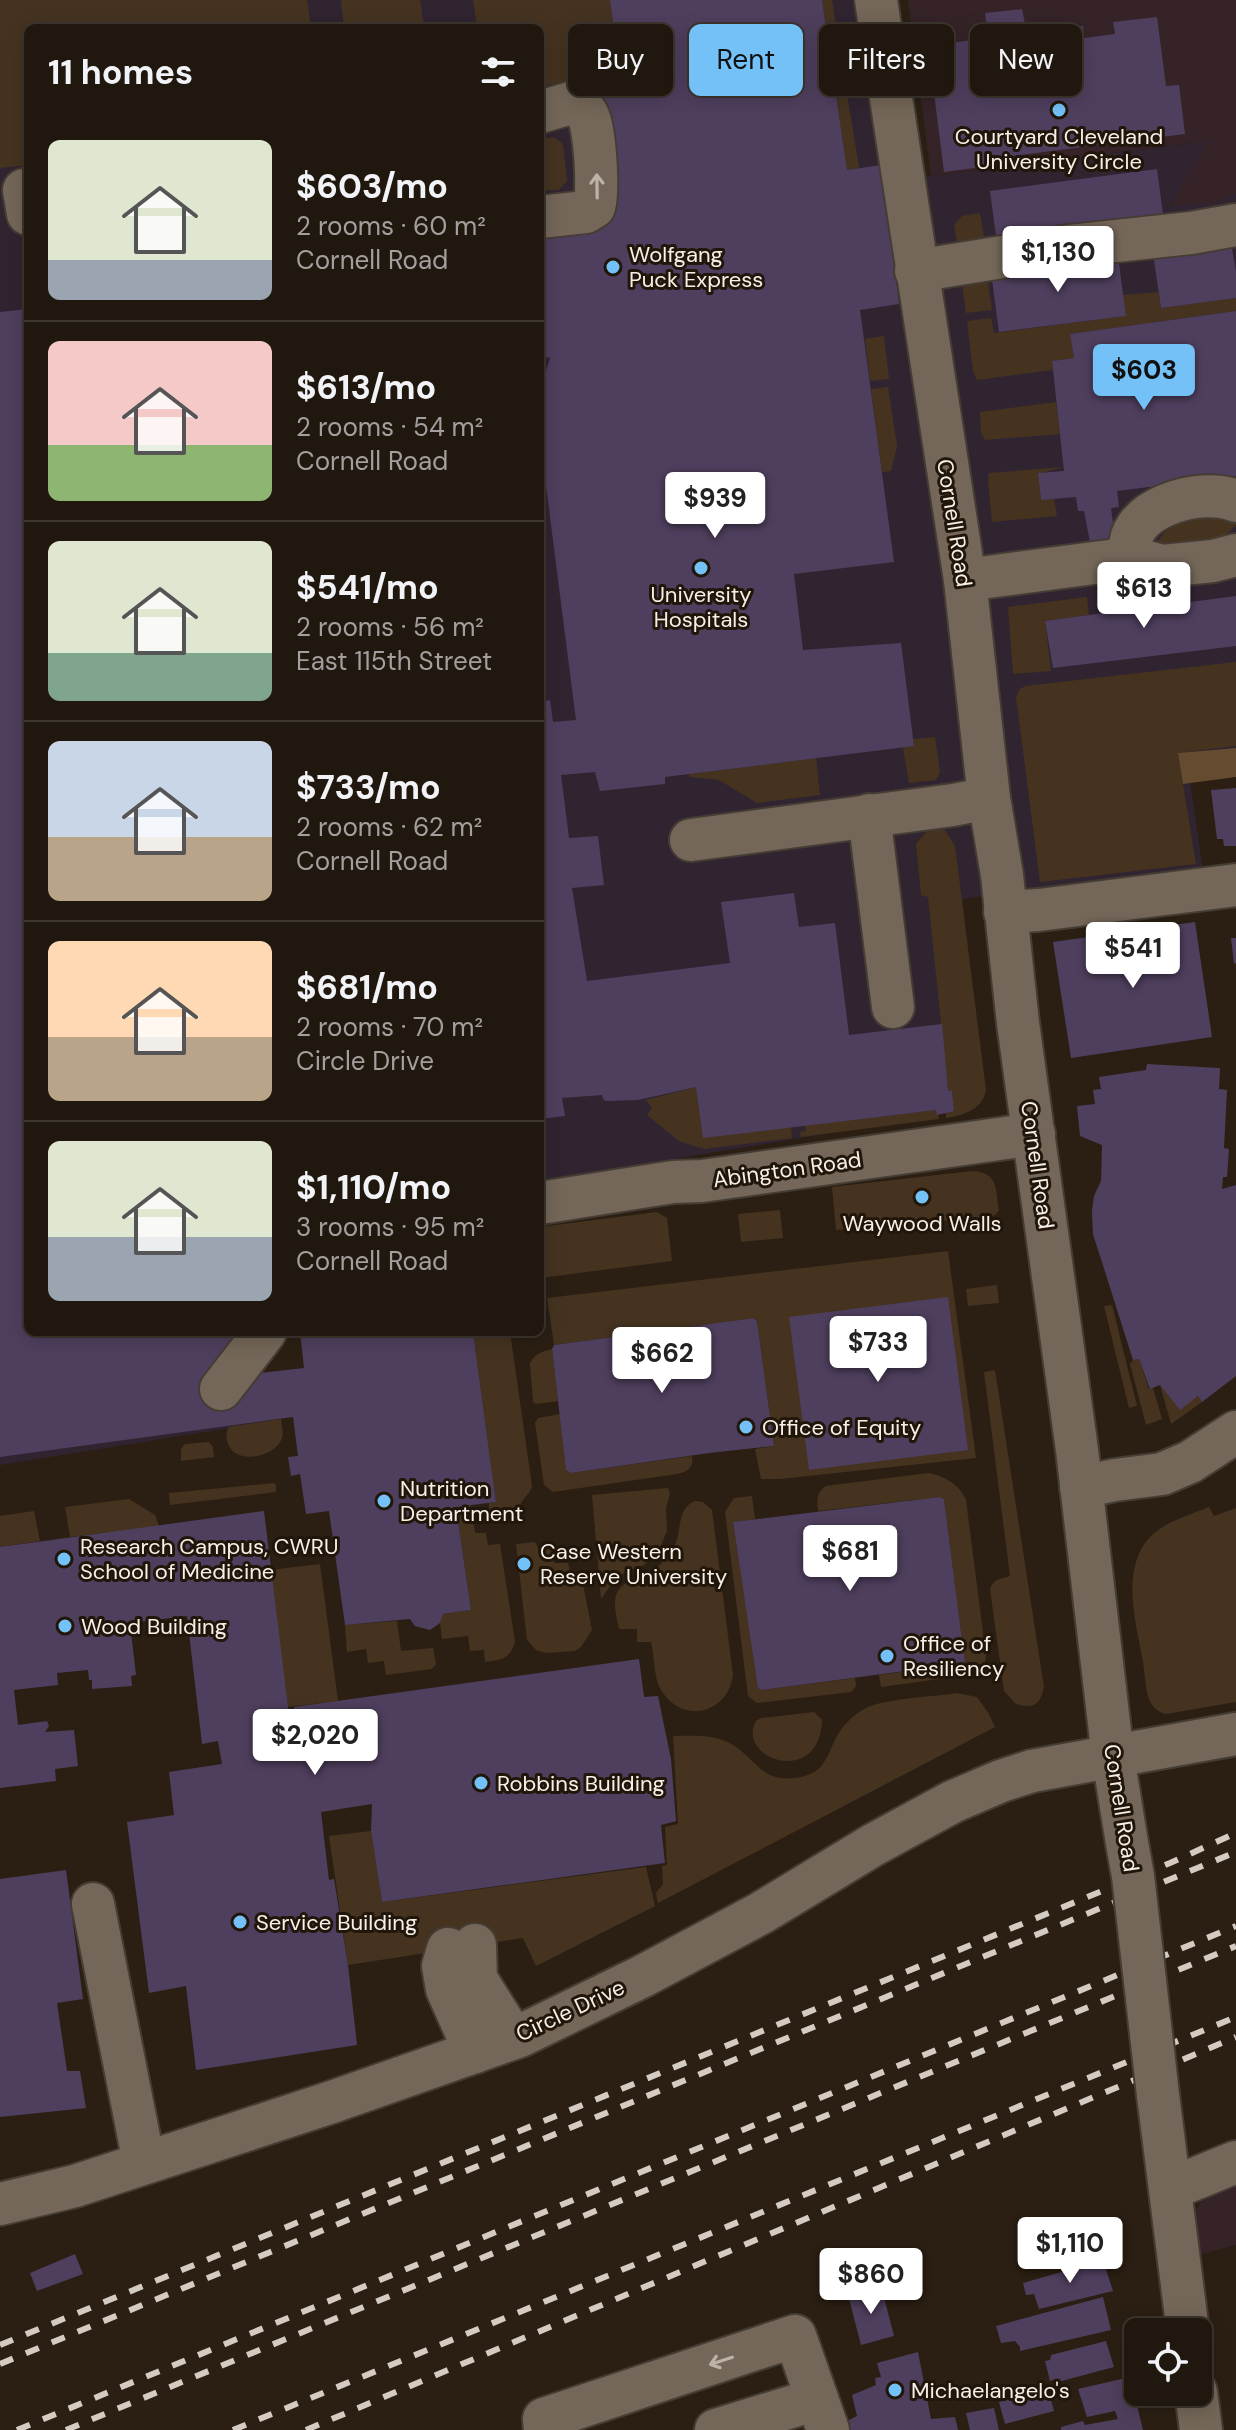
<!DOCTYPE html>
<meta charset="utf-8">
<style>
:root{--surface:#20170e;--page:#2d241c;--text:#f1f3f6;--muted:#a29f9e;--line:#3d362e;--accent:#73c1f6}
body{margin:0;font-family:"DM Sans",sans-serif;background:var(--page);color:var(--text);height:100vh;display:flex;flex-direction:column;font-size:30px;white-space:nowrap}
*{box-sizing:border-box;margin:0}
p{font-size:26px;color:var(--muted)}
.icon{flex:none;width:44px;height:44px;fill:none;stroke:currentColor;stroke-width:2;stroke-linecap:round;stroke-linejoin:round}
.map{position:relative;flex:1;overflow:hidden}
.panel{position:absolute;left:24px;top:24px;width:520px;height:1312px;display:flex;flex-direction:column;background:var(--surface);border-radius:12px;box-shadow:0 4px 20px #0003,0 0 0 2px var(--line)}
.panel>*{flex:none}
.hud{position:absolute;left:568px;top:24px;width:548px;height:72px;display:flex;gap:16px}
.fabs{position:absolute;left:1124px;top:2318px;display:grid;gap:16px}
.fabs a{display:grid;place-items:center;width:88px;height:88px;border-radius:12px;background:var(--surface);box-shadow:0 4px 20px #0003,0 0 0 2px var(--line);font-size:40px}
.price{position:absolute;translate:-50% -68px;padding:0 18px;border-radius:8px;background:#fff;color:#222;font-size:26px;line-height:52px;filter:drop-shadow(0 2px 4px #0008)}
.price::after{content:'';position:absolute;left:50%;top:48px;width:24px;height:18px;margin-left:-12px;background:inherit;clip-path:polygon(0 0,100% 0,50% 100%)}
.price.active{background:var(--accent);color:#111}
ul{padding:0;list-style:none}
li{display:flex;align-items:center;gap:24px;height:200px;padding:0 24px}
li+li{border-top:2px solid var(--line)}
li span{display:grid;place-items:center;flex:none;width:224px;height:160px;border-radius:12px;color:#555}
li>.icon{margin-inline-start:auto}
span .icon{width:96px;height:96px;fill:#fffc;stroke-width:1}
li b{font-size:34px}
h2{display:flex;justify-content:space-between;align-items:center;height:96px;padding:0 24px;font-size:34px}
.tag{padding:0 28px;border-radius:12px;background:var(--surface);box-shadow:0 4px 20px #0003,0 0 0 2px var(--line);font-size:28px;line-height:72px}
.tag.active{background:var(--accent);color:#111}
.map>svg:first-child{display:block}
.commercial{fill:#352328}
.medical{fill:#312431}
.green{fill:#453320}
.forest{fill:#654b30}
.building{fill:#4f3f5e}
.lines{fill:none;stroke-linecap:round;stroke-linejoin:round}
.minor-casing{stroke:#453c34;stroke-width:46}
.minor{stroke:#746759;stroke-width:42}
.rail{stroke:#d4cbc2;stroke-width:6;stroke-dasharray:14 14;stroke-linecap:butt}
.minor-bridge-casing{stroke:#453c34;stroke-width:46;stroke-linecap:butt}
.minor-bridge{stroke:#746759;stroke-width:42}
.oneway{stroke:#bdb2a8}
.poi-dot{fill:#73c1f6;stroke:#21160a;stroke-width:3}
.labels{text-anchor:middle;stroke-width:6;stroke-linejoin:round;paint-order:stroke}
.poi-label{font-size:22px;fill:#f8f0e8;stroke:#21160a;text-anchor:start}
.street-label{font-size:22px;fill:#f8f0e8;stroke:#21160a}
</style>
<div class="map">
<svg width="1236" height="2430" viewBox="0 0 1236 2430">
<rect width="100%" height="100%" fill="#2b1f13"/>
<g class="commercial">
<polygon points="908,0 1236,0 1236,193 1218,202 1169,208 1207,141 931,176"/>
<polygon points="1236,2184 1236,2245 1201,2254 1194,2224 1196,2212 1200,2202 1208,2196"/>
</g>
<polygon class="medical" points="0,0 856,0 883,185 931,176 1208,141 1169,207 1218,202 1236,193 1236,752 1187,760 1203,871 1037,889 962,899 985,1092 975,1109 540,1181 540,28 28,28 28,1332 255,1332 267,1422 0,1465"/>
<g class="green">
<polygon points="0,0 307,0 311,28 28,28 28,165 0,168"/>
<polygon points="341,0 420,0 424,28 344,28"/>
<polygon points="473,0 610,0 623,96 589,100 565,84 540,85 540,28 477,28"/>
<polygon points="822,0 832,0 859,168 847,170"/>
<polygon points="553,137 561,142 563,146 567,181 559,190 540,191 540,139"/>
<polygon points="980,213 986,248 959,253 954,225 962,216"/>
<polygon points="988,281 992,310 966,313 962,284"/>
<polygon points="1158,292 1161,308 1236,298 1236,311 1070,334 1074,358 1052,361 1053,370 977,380 973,371 967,321 991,318 994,333 1125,316 1123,295"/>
<polygon points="884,336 889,379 870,381 865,339"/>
<polygon points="888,387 897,446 891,471 882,472 871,389"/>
<polygon points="1056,402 1060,434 985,440 981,433 980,412"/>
<polygon points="1063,467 1038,474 1041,499 1054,499 1057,516 992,522 988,480 989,473"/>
<path d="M1208,514L1236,518V525L1223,538L1187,549L1157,543C1166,525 1189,518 1208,514Z"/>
<polygon points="1087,597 1089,615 1045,621 1051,671 1013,674 1008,607"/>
<polygon points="1236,662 1236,746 1178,753 1196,864 1040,882 1016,697 1019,690 1025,686"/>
<polygon points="935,737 940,772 936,780 909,783 903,747 914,745 913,739"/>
<polygon points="816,758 820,795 757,803 719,780 690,777 689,774"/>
<path d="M935,830H945L955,846L986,1090C982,1110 964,1115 946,1118V1112L954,1111L952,1091L948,1090L928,897L921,895L916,844L926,832Z"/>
<polygon points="696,1087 791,1127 792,1138 704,1149 679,1141 647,1115 652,1108 646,1100"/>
<polygon points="936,1110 939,1119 801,1137 800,1132 806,1131 805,1125"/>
<path d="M972,1171C999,1173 995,1188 999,1210L995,1215L988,1217L836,1230L832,1187Z"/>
<polygon points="780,1210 783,1238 741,1242 738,1214"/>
<polygon points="657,1212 667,1218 672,1261 540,1278 540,1227"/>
<polygon points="948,1251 976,1458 780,1479 761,1479 755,1449 774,1446 757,1321 755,1318 554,1345 547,1298"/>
<polygon points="997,1285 999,1303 968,1306 966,1289"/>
<polygon points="1112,1305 1137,1406 1129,1408 1104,1306"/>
<path d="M473,1332H510L532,1486C530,1495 521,1498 520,1508L489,1510V1503L496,1502Z"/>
<path d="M552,1349L558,1401L537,1404L533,1402L530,1363C535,1353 542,1352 552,1349Z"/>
<polygon points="1139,1359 1149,1389 1153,1388 1162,1419 1146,1425 1130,1364 1133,1360"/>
<path d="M995,1370L1044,1687C1040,1705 1034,1709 1016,1704L1004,1691L990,1589C994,1578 1001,1579 1010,1576L984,1372Z"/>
<polygon points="1160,1385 1180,1409 1198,1396 1202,1402 1171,1424"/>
<path d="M560,1414L566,1470L571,1473L692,1456C694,1467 688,1472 677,1474L553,1492L544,1485L535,1423L538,1418Z"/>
<path d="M281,1419C281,1425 284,1433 282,1438C275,1459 231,1466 227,1440C226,1435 227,1431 228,1427Z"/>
<polygon points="209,1442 213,1447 214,1457 181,1461 181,1449 185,1444"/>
<path d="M928,1473C945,1476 959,1484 966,1500L986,1656C985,1667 979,1672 968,1675L881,1687L879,1675L965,1663L944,1499L940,1497L818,1511C817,1500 816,1493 826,1486Z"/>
<polygon points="274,1483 276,1485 276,1492 170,1505 169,1493"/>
<polygon points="668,1488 670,1494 666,1508 667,1531 659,1550 644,1565 626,1572 615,1579 601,1599 592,1495"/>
<polygon points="752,1496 755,1519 733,1523 759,1688 762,1690 855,1678 856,1686 851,1692 757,1703 748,1696 725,1512 734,1498"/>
<polygon points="129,1499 155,1515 159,1526 70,1537 65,1507"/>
<path d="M695,1501L703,1502L712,1510L733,1675C728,1714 682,1725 661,1690C653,1677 655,1657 651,1642H637V1629H619C616,1614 609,1593 626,1583C634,1578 642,1577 650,1573C659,1567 666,1558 672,1550C684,1533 674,1510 695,1501Z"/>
<path d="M471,1505L475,1533H486L488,1545L500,1544L515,1642C510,1659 502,1660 485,1662L484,1650L470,1651L468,1636L442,1639L440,1623L443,1614L471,1610L456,1507Z"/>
<path d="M1209,1507L1214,1516L1236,1508V1702L1166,1714C1158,1712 1152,1707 1149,1699C1145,1688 1145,1674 1143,1662C1137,1627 1123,1581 1142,1548C1155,1524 1185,1517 1209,1507Z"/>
<polygon points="34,1511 40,1541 0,1547 0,1516"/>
<polygon points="535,1542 539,1550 552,1549 554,1563 568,1563 570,1572 581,1574 592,1630 581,1647 575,1651 546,1653 536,1650 527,1640 516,1544"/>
<polygon points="320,1564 338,1701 288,1707 270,1570"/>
<polygon points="397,1621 401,1651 433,1648 436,1664 432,1669 386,1675 384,1661 368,1663 366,1649 347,1652 345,1625"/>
<path d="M957,1693L977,1697L989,1714L995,1727L658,1903L656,1893L663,1884L662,1866L667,1865L665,1827L678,1824L673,1736C693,1736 715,1734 733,1745C757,1760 761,1782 795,1778C824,1774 825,1760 836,1738C842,1726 854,1714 866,1708C886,1698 933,1697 957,1693Z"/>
<path d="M814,1712L822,1720C820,1788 735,1759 756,1721L761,1718Z"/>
<polygon points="371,1831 382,1902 646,1867 655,1906 536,1966 523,1938 348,1965 329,1836"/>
</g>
<polygon class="forest" points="1236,748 1236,777 1183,784 1178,753"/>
<g class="building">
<polygon points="610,0 822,0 847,170 881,165 899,304 860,310 894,562 794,574 803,650 901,643 914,746 665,777 665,784 600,791 595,772 561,775 569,838 598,836 604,885 572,888 587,981 730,963 721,902 794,893 799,927 835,923 849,1035 942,1024 948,1090 952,1091 954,1111 937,1115 936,1110 703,1138 696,1087 638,1100 606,1101 603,1099 602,1095 562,1098 565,1116 540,1119 540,702 550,700 553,722 576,720 540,439 540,371 546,371 550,358 541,356 544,325 540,208 585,202 574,102 623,96"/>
<polygon points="1022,9 1027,33 1083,26 1084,38 1115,34 1113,22 1157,17 1166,86 1179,85 1185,134 1004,157 1005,164 944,172 928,46 988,38 985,13"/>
<polygon points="1157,169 1163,214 996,236 990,191"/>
<polygon points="1231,242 1236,272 1236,298 1161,308 1153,253"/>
<polygon points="1118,256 1126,316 999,332 991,272"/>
<polygon points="28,309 28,1332 255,1332 260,1373 304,1368 300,1332 473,1332 496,1502 456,1507 471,1610 443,1614 440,1623 430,1630 415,1626 410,1619 345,1625 329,1511 306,1514 300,1474 291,1476 288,1457 298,1456 293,1417 0,1457 0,312"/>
<polygon points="1236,311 1236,476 1117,491 1119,507 1111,508 1115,538 1090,542 1084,511 1078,511 1076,497 1041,500 1038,473 1064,471 1052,361 1074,358 1070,334"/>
<polygon points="1164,580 1168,605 1236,596 1236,646 1053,668 1045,621 1148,607 1145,582"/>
<polygon points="1236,788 1236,846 1224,846 1223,839 1217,839 1211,790"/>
<polygon points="1195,922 1212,1037 1071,1058 1053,942"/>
<polygon points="1231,938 1236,938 1236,963 1234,964"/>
<polygon points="1147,1064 1220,1068 1219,1089 1227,1090 1224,1148 1229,1149 1227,1177 1223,1177 1222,1189 1236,1185 1236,1376 1202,1402 1198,1396 1180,1410 1160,1385 1150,1389 1139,1359 1133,1360 1093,1234 1092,1211 1094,1196 1101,1181 1102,1145 1080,1136 1077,1106 1095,1104 1093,1090 1101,1089 1099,1077 1146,1070"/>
<polygon points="948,1297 968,1450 809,1470 789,1317"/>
<polygon points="754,1318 757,1321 774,1446 709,1453 571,1473 566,1470 552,1349 554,1345"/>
<polygon points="940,1497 944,1499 965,1663 762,1690 758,1688 733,1522"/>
<polygon points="264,1511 291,1731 296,1730 294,1707 639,1659 644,1697 658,1696 671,1759 676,1821 661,1825 665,1863 382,1902 371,1831 372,1804 321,1812 329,1880 334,1879 348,1965 357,2045 196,2070 186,1986 149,1993 127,1822 174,1815 169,1772 222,1764 218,1741 202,1744 187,1616 130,1623 136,1675 131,1676 132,1686 92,1689 92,1680 89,1680 88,1670 57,1673 58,1685 14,1690 18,1725 47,1721 49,1726 45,1732 74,1730 78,1766 55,1769 56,1781 0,1788 0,1547"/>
<polygon points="66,1870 83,1999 57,2003 67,2071 80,2071 86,2108 0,2117 0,1879"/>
<polygon points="1098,2220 1106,2248 1039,2266 1034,2248 1029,2248 1026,2237 1059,2229 1059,2225 1071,2222 1073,2226"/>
<polygon points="75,2254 83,2274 37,2291 30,2273"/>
<polygon points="1103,2260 1113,2291 1039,2309 1034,2294 1026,2295 1023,2283"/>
<polygon points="881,2286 894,2336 861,2345 848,2295"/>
<polygon points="1103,2297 1111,2330 1020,2351 1020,2347 1015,2341 1001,2343 996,2326"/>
<polygon points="1106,2341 1114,2367 1058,2382 1056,2379 1050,2381 1045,2361 1050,2360 1051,2355"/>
<polygon points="918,2352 931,2419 955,2417 958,2430 850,2430 847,2421 857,2416 852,2395 876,2385 875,2378 881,2377 877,2363"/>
<polygon points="1130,2377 1143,2430 1061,2430 1061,2427 1083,2421 1085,2425 1118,2419 1115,2411 1087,2417 1078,2389"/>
<polygon points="1048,2389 1054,2411 1005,2424 999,2402"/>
<polygon points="994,2408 999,2430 970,2430 966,2413"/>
</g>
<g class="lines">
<g class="minor-casing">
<g id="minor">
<polyline points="876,0 965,580 989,798 1002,875 1018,1023 1077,1450 1113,1757 1127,1843"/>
<path d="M540,112L574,102C578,105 586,110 588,116C595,129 599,193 594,207L586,212L540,217"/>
<polyline points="24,190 28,214"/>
<polyline points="916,271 1070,246 1191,233 1236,225"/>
<path d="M1132,558C1117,510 1201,485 1236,501"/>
<polyline points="965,580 1132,558 1163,566 1213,561 1236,555"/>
<polyline points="869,815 893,1007"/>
<polyline points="691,840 953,805 989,798"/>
<polyline points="1005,912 1039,910 1236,885"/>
<polyline points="540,1203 673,1182 702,1181 1034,1134"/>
<polyline points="221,1389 265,1332"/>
<polyline points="1081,1487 1115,1480 1162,1474 1190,1462 1236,1432"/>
<polyline points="93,1904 144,2163"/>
<polyline points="475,1945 476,1979 513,2038"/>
<polyline points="448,1949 443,1966 447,1989 475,2052"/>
<polyline points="1158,2095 1188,2332"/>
<polyline points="1170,2189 1236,2162"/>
<polyline points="0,2204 75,2186 329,2103 520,2036 643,1976 761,1913 873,1845 952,1802 1001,1781 1032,1771 1236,1734"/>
<polyline points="1196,2392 1201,2430"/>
<polyline points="545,2430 544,2419 795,2336 828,2430"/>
<polyline points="716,2430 817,2399"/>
</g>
</g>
<use href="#minor" class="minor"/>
<g class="rail">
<polyline points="0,2345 1170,1863 1236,1833"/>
<polyline points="0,2364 1236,1852"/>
<polyline points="17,2430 1236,1926"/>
<polyline points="66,2430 1236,1946"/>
<polyline points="233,2430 1236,2017"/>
<polyline points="306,2430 1236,2037"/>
</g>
<g class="minor-bridge-casing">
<polyline id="minor-bridge" points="1127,1843 1133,1876 1158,2095"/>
</g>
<use href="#minor-bridge" class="minor-bridge"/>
</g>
<defs><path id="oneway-shaft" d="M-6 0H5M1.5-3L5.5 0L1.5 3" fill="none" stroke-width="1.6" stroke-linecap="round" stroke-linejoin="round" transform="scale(2)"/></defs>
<g class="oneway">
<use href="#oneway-shaft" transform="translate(597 186) rotate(-91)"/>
<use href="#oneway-shaft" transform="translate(721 2361) rotate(162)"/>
</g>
<g class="poi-dot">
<circle cx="1059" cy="110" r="8"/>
<circle cx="613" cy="267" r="8"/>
<circle cx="701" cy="568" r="8"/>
<circle cx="922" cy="1197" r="8"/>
<circle cx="746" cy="1427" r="8"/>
<circle cx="384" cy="1501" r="8"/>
<circle cx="64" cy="1559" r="8"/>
<circle cx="524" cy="1564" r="8"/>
<circle cx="65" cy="1626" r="8"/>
<circle cx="887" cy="1656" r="8"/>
<circle cx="481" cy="1783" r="8"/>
<circle cx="240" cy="1922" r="8"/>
<circle cx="895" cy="2390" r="8"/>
</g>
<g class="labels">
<g class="poi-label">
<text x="1059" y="144" text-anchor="middle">Courtyard Cleveland<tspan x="1059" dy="25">University Circle</tspan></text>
<text x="629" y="262">Wolfgang<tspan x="629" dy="25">Puck Express</tspan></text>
<text x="701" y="602" text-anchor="middle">University<tspan x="701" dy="25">Hospitals</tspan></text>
<text x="922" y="1231" text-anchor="middle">Waywood Walls</text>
<text x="762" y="1435">Office of Equity</text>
<text x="400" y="1496">Nutrition<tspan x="400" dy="25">Department</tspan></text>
<text x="80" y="1554">Research Campus, CWRU<tspan x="80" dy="25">School of Medicine</tspan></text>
<text x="540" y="1559">Case Western<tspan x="540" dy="25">Reserve University</tspan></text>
<text x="81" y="1634">Wood Building</text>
<text x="903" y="1651">Office of<tspan x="903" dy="25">Resiliency</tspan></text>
<text x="497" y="1791">Robbins Building</text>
<text x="256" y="1930">Service Building</text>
<text x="911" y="2398">Michaelangelo's</text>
</g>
<g class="street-label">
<text transform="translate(955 523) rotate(81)" y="8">Cornell Road</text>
<text transform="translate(1038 1165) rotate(82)" y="8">Cornell Road</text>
<text transform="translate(787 1169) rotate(-8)" y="8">Abington Road</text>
<text transform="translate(1122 1808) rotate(81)" y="8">Cornell Road</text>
<text transform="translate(570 2010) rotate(-25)" y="8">Circle Drive</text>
</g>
</g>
</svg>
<div class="fabs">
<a><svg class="icon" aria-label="locate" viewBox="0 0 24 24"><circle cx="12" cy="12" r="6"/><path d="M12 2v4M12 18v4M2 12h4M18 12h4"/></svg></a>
</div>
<b class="price" style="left:1058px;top:294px">$1,130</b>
<b class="price active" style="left:1144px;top:412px">$603</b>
<b class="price" style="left:715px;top:540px">$939</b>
<b class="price" style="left:1144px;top:630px">$613</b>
<b class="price" style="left:1133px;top:990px">$541</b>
<b class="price" style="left:878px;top:1384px">$733</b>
<b class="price" style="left:662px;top:1395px">$662</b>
<b class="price" style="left:850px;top:1593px">$681</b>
<b class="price" style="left:315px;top:1777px">$2,020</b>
<b class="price" style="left:1070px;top:2285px">$1,110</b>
<b class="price" style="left:871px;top:2316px">$860</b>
<div class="hud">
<a class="tag">Buy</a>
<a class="tag active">Rent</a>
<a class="tag">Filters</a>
<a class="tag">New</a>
</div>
<section class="panel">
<h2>11 homes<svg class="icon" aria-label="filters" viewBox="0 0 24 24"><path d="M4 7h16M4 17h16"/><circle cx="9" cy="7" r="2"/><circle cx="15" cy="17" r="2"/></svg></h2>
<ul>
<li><span style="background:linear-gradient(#dfe7d0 75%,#9aa5b1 0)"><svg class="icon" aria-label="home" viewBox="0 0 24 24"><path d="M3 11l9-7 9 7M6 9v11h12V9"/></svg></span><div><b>$603/mo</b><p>2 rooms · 60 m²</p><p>Cornell Road</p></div></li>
<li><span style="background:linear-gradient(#f6c9c9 65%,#8fb573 0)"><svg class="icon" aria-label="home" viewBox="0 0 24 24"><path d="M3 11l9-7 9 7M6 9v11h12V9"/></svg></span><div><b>$613/mo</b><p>2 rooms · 54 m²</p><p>Cornell Road</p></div></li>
<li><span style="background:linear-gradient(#dfe7d0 70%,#7fa58c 0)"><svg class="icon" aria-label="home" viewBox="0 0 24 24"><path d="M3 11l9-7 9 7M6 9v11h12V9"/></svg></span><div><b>$541/mo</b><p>2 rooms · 56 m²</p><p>East 115th Street</p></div></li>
<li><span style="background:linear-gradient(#c9d6e8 60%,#b9a48a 0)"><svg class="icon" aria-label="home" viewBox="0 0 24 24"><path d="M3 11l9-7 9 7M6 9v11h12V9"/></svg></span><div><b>$733/mo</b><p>2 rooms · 62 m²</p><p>Cornell Road</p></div></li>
<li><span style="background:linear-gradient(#ffd9b3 60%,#b9a48a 0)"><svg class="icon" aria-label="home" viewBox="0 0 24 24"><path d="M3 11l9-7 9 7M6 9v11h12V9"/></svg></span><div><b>$681/mo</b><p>2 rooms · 70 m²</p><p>Circle Drive</p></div></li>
<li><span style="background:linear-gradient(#dfe7d0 60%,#9aa5b1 0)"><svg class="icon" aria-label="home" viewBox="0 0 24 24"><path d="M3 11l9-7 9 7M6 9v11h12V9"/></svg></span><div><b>$1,110/mo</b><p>3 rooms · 95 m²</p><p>Cornell Road</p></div></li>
</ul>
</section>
</div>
